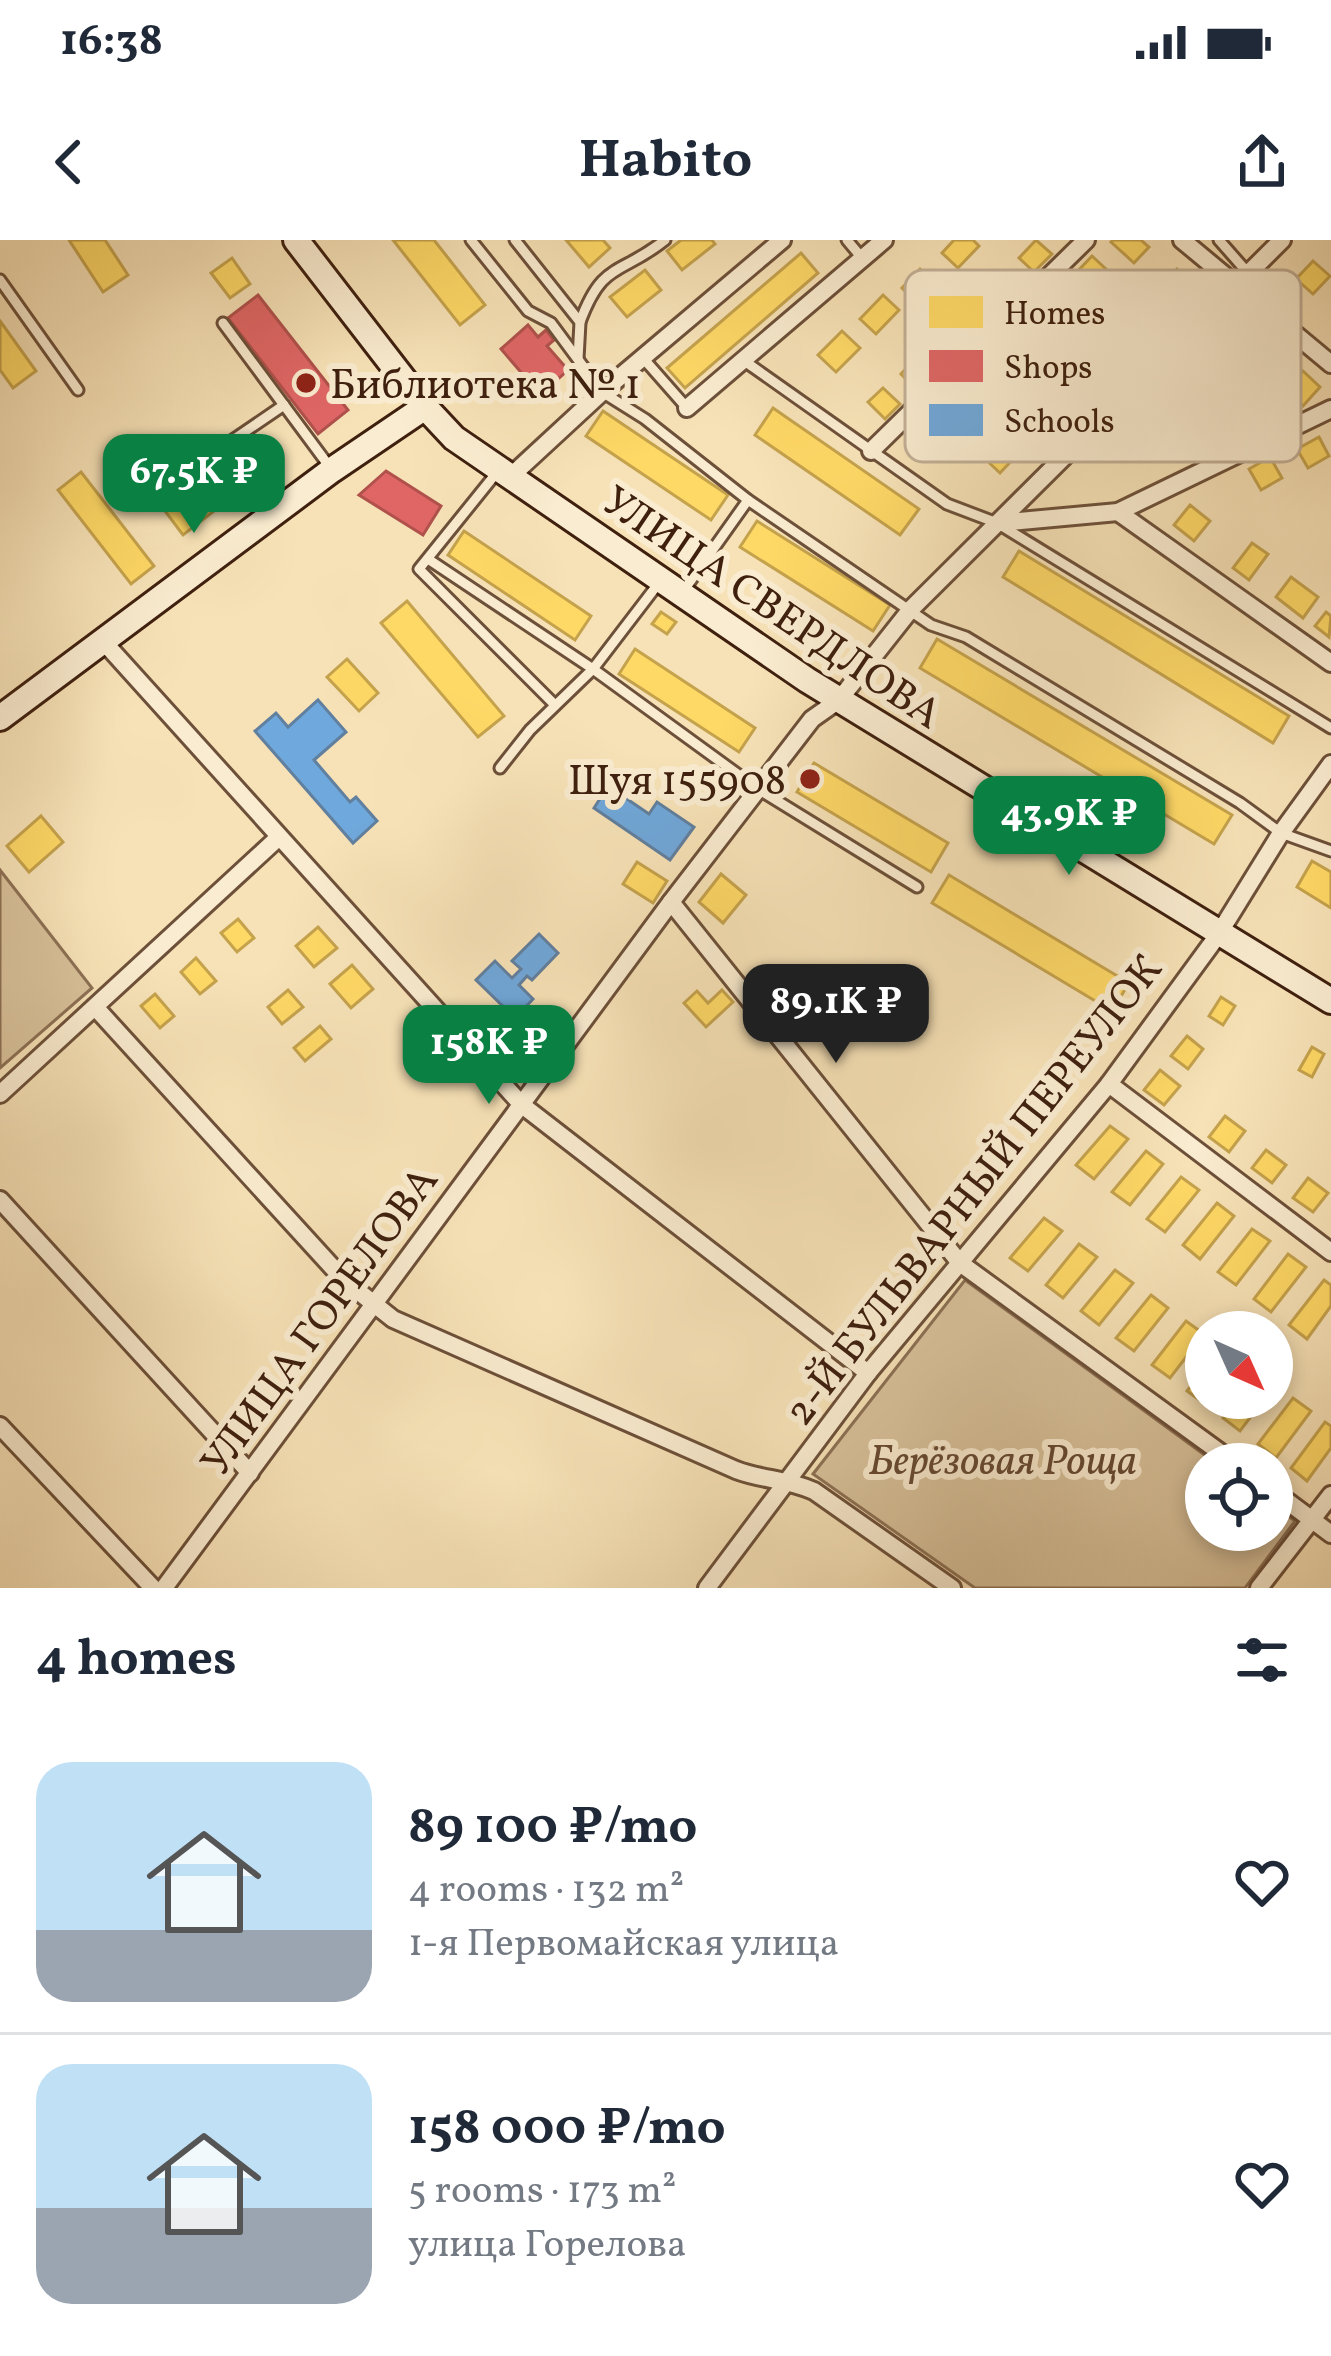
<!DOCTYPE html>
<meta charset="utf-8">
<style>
:root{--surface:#fff;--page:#f2f2f3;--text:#1f2937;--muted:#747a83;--line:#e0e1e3;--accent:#0b8043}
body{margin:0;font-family:Vollkorn,serif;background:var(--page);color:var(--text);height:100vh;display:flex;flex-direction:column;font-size:45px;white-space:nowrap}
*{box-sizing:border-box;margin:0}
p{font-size:39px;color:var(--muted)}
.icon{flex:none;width:66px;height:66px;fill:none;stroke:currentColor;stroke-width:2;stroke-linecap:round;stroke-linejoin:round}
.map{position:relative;height:1348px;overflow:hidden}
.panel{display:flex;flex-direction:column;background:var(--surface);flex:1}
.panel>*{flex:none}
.needle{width:78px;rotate:135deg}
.controls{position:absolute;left:1185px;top:1071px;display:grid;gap:24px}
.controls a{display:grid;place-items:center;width:108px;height:108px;border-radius:50%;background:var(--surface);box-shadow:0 6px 18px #0003;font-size:60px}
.price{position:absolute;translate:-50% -102px;padding:0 27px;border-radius:24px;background:var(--accent);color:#fff;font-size:39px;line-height:78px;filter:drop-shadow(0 3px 6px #0008)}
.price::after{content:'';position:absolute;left:50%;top:72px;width:36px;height:27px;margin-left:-18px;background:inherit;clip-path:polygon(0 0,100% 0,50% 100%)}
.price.selected{background:#222;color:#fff}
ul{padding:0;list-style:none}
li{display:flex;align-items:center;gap:36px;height:300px;padding:0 36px}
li+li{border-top:3px solid var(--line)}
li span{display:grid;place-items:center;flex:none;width:336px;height:240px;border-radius:36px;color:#555}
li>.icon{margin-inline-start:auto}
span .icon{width:144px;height:144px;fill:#fffc;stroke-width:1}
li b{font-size:51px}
h2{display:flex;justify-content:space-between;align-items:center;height:144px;padding:0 36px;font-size:51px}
.status{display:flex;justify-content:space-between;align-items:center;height:84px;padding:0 60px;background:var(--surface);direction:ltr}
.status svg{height:33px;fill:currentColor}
header{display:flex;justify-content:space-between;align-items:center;height:156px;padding:0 36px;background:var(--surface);font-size:54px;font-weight:700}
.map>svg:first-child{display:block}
.green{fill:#d8c19a;stroke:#8c7054;stroke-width:3}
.homes{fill:#ffd966;stroke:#c5a24c;stroke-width:3}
.shops{fill:#e06666;stroke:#b0514c;stroke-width:3}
.schools{fill:#6fa8dc;stroke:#617f9e;stroke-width:3}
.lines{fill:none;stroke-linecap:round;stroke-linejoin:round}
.lane-casing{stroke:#6d5039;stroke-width:15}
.street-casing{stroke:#6d5039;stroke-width:22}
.secondary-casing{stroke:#3f200f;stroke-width:30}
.lane{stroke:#faecd0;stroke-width:9}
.street{stroke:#faecd0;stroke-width:16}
.secondary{stroke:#faecd0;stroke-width:24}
.poi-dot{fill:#8f2418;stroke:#faecd0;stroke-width:4.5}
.labels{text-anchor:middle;stroke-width:12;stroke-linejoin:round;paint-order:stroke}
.poi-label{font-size:42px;fill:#3f200f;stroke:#faecd0;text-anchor:start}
.street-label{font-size:42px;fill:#3f200f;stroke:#faecd0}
.park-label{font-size:42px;font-style:italic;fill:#654832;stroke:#faecd0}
.key{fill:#faecd0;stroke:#c2af96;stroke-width:3}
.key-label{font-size:33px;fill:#3f200f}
</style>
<div class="status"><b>16:38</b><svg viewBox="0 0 49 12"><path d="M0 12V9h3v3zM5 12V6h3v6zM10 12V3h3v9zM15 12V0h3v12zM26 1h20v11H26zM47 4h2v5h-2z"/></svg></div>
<header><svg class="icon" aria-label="back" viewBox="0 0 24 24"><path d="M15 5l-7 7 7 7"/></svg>Habito<svg class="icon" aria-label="share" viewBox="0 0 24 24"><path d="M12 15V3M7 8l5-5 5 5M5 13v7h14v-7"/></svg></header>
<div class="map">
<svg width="1331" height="1348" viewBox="0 0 1331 1348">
<rect width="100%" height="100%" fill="#f7e2b7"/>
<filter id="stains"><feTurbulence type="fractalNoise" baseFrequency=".00167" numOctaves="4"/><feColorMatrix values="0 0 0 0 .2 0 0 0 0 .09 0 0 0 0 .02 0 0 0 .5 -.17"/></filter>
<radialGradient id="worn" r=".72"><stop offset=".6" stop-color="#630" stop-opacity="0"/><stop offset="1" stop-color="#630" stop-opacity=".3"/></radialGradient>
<g class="green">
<polygon points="0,630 92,748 0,828"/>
<polygon points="965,1040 1217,1224 1206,1224 1206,1290 1272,1290 1272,1264 1295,1281 1245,1348 975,1348 813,1234"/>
</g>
<g class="homes">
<polygon points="69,0 105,0 128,35 103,52"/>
<polygon points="393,0 434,0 485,65 460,85"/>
<polygon points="566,0 603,0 610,8 589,27"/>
<polygon points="681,0 712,0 715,4 682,30 667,11"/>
<polygon points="954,0 973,0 979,6 958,28 942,13"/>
<polygon points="1036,0 1052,14 1034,32 1019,18"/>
<polygon points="1113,0 1141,0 1149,7 1134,23 1111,2"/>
<polygon points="801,13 818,33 685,148 667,128"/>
<polygon points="1092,16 1106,29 1090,46 1076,33"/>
<polygon points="232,18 250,44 230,58 211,33"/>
<polygon points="1313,21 1330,36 1313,54 1296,39"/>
<polygon points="920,29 935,43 916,62 902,48"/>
<polygon points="1177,29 1196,46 1182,62 1163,44"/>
<polygon points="645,30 661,50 627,77 610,57"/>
<polygon points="883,55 899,70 876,94 860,79"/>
<polygon points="0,81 36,131 13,148 0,130"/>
<polygon points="842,91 860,108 836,132 818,115"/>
<polygon points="918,116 938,136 921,154 901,134"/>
<polygon points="1303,131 1320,147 1303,166 1285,150"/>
<polygon points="883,148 900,164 885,179 868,162"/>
<polygon points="773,168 919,269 900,295 755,195"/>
<polygon points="603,171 728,255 711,280 586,196"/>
<polygon points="262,197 280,220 183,295 165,271"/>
<polygon points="1319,197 1329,216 1308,228 1297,209"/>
<polygon points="996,200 1015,217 1000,233 982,216"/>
<polygon points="1270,217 1282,238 1261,250 1249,229"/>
<polygon points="81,232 154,326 131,344 58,250"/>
<polygon points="1190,265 1210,281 1194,301 1174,285"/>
<polygon points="757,281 890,365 873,391 740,307"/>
<polygon points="464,291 591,376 575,400 448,315"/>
<polygon points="1252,303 1268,314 1249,340 1233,328"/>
<polygon points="1019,311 1289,476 1273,503 1003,337"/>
<polygon points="1291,337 1318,357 1303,378 1276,357"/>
<polygon points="407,361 504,476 478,497 381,383"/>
<polygon points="661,372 676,382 667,394 652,384"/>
<polygon points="1326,372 1331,376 1329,397 1315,386"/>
<polygon points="937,399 1232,575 1214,604 920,428"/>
<polygon points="635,409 755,488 739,512 619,434"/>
<polygon points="347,419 378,453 359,471 327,437"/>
<polygon points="814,523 948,603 931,632 797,552"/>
<polygon points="41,576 63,602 29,632 7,606"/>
<polygon points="1312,621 1331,632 1331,668 1297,647"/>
<polygon points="637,622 667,641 653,663 623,644"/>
<polygon points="721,634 746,655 723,683 699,662"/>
<polygon points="949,635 1129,743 1112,771 932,663"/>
<polygon points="238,679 254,698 237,712 221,693"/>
<polygon points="318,687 337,708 314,727 296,706"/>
<polygon points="196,718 216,741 200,754 181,732"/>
<polygon points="352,725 373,749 351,768 330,744"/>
<polygon points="288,750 303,767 282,784 268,767"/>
<polygon points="722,750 733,762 706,787 684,763 697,751 708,763"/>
<polygon points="155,754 174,776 160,788 141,766"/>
<polygon points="1221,757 1235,766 1223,785 1209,776"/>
<polygon points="320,786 331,799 305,821 294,808"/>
<polygon points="1187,796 1203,809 1188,829 1171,816"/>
<polygon points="1312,807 1324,814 1312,837 1299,830"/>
<polygon points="1160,830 1180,846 1164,865 1144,850"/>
<polygon points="1225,876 1245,891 1229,912 1209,897"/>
<polygon points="1110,886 1128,899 1094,939 1076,925"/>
<polygon points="1266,910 1286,925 1272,943 1252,928"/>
<polygon points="1146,911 1163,924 1130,965 1112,952"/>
<polygon points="1181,937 1199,950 1165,992 1147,979"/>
<polygon points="1308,938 1328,953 1313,972 1293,958"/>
<polygon points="1217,963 1234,976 1200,1019 1183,1005"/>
<polygon points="1044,978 1062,991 1028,1031 1010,1018"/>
<polygon points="1252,989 1270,1001 1236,1045 1218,1032"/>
<polygon points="1079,1004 1097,1017 1063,1058 1046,1045"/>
<polygon points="1288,1014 1306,1027 1271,1072 1254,1059"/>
<polygon points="1115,1030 1133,1043 1099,1085 1081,1071"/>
<polygon points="1324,1040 1331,1045 1331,1066 1307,1099 1289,1085"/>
<polygon points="1151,1055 1168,1068 1134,1111 1116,1098"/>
<polygon points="1186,1081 1204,1094 1170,1138 1152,1125"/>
<polygon points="1206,1127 1206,1158 1210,1158 1205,1164 1187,1151"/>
<polygon points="1238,1158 1265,1158 1240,1191 1223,1178"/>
<polygon points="1293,1158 1311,1171 1276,1218 1258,1204"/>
<polygon points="1325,1182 1331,1186 1331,1208 1307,1241 1291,1228"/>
</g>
<g class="shops">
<polygon points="258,55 348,170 318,194 228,78"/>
<polygon points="528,85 538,97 546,90 554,100 547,106 568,130 547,149 538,138 531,144 501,109"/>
<polygon points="386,231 441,266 423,295 359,255"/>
</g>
<g class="schools">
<polygon points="318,460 346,492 314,520 350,562 356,557 377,581 353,603 255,491 276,473 288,487"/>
<polygon points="608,546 649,574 657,562 694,587 670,620 594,568"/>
<polygon points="539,694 558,713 532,740 527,736 519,745 533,759 515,778 476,740 495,721 512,738 521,729 512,721"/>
</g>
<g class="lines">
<g class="lane-casing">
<g id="lane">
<polyline points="471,0 528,71 551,83 602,152 645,179 748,260 931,385 966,397 1240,563 1281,593 1331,611"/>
<polyline points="515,0 580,82 578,119"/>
<polyline points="847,0 862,18"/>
<polyline points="1219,0 1248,33"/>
<polyline points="0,40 78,150"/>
<path d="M580,82C603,20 620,36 665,0"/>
<polyline points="223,83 332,230"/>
<polyline points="643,118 687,168"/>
<polyline points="743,120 947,264 997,283 1331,488"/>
<polyline points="498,231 419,329 555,465"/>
<polyline points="158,251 284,165"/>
<polyline points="428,319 593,429 758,549 917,647"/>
<polyline points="682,353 748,260"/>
<polyline points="500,528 530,490 593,429 658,344"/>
</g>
</g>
<g class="street-casing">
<g id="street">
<polyline points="1182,0 1331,124"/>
<polyline points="687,168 884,0"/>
<polyline points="871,211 1086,0"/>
<polyline points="510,237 602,152 782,0"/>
<polyline points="1118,272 1331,423"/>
<polyline points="998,283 1118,272 1331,169"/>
<polyline points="103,401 522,865 868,1133"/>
<polyline points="671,662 960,1023 1236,1224"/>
<path d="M95,767L344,1040L393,1079L736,1230C762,1240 788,1239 814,1251L952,1348"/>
<polyline points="1109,844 1331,1012"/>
<polyline points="0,854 279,597"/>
<polyline points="0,960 250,1233"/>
<polyline points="0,1186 153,1348"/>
<polyline points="1272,1250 1331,1294"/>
<polyline points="164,1348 671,662 812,479 839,460 911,369 1282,0"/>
<polyline points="707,1348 868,1133 1109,844 1218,695 1281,593 1331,524"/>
<polyline points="1259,1348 1331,1255"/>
</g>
</g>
<g class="secondary-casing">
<g id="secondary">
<polyline points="296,0 425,167 454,198 807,440 1331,761"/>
<polyline points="0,478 332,230 425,167"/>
</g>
</g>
<use href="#lane" class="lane"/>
<use href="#street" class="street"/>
<use href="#secondary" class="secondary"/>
</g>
<g class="poi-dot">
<circle cx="306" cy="143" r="12"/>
<circle cx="810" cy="539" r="12"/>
</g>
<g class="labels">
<g class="poi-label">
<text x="330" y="158">Библиотека № 1</text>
<text x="786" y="554" text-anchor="end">Шуя 155908</text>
</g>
<g class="street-label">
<text transform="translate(773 366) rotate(34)" y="15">УЛИЦА СВЕРДЛОВА</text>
<text transform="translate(972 949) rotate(-52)" y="15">2-Й БУЛЬВАРНЫЙ ПЕРЕУЛОК</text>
<text transform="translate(318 1080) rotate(-54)" y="15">УЛИЦА ГОРЕЛОВА</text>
</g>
<g class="park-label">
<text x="1003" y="1234">Берёзовая Роща</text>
</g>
</g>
<rect x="905" y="30" width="396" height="192" rx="18" class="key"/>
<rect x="929" y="56" width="54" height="32" fill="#ffd966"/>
<rect x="929" y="110" width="54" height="32" fill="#e06666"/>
<rect x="929" y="164" width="54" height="32" fill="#6fa8dc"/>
<g class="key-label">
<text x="1004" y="84">Homes</text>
<text x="1004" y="138">Shops</text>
<text x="1004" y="192">Schools</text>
</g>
<rect width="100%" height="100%" filter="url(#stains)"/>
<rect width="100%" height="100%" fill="url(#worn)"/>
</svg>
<div class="controls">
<a><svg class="needle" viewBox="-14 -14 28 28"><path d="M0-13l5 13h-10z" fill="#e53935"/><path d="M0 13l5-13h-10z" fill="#747a83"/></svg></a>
<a><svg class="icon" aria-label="locate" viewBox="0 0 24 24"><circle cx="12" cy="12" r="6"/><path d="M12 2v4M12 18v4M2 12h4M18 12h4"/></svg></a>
</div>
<b class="price" style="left:194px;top:296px">67.5K ₽</b>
<b class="price" style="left:1069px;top:638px">43.9K ₽</b>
<b class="price selected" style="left:836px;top:826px">89.1K ₽</b>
<b class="price" style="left:489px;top:867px">158K ₽</b>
</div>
<section class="panel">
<h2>4 homes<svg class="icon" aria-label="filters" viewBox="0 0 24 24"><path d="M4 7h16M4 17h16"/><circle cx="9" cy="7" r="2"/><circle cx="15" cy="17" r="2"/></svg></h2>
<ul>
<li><span style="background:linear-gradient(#bfe0f5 70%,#9aa5b1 0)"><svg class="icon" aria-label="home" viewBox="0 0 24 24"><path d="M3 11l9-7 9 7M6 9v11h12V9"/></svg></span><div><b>89 100 ₽/mo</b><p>4 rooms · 132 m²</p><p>1-я Первомайская улица</p></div><svg class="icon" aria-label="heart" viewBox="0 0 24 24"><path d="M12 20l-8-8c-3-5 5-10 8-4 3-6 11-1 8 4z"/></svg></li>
<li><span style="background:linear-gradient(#bfe0f5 60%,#9aa5b1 0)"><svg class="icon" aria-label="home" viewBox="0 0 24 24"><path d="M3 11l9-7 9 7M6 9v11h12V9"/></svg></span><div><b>158 000 ₽/mo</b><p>5 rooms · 173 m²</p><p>улица Горелова</p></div><svg class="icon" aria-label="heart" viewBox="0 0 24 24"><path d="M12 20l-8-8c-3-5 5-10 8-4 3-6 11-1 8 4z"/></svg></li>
</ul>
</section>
